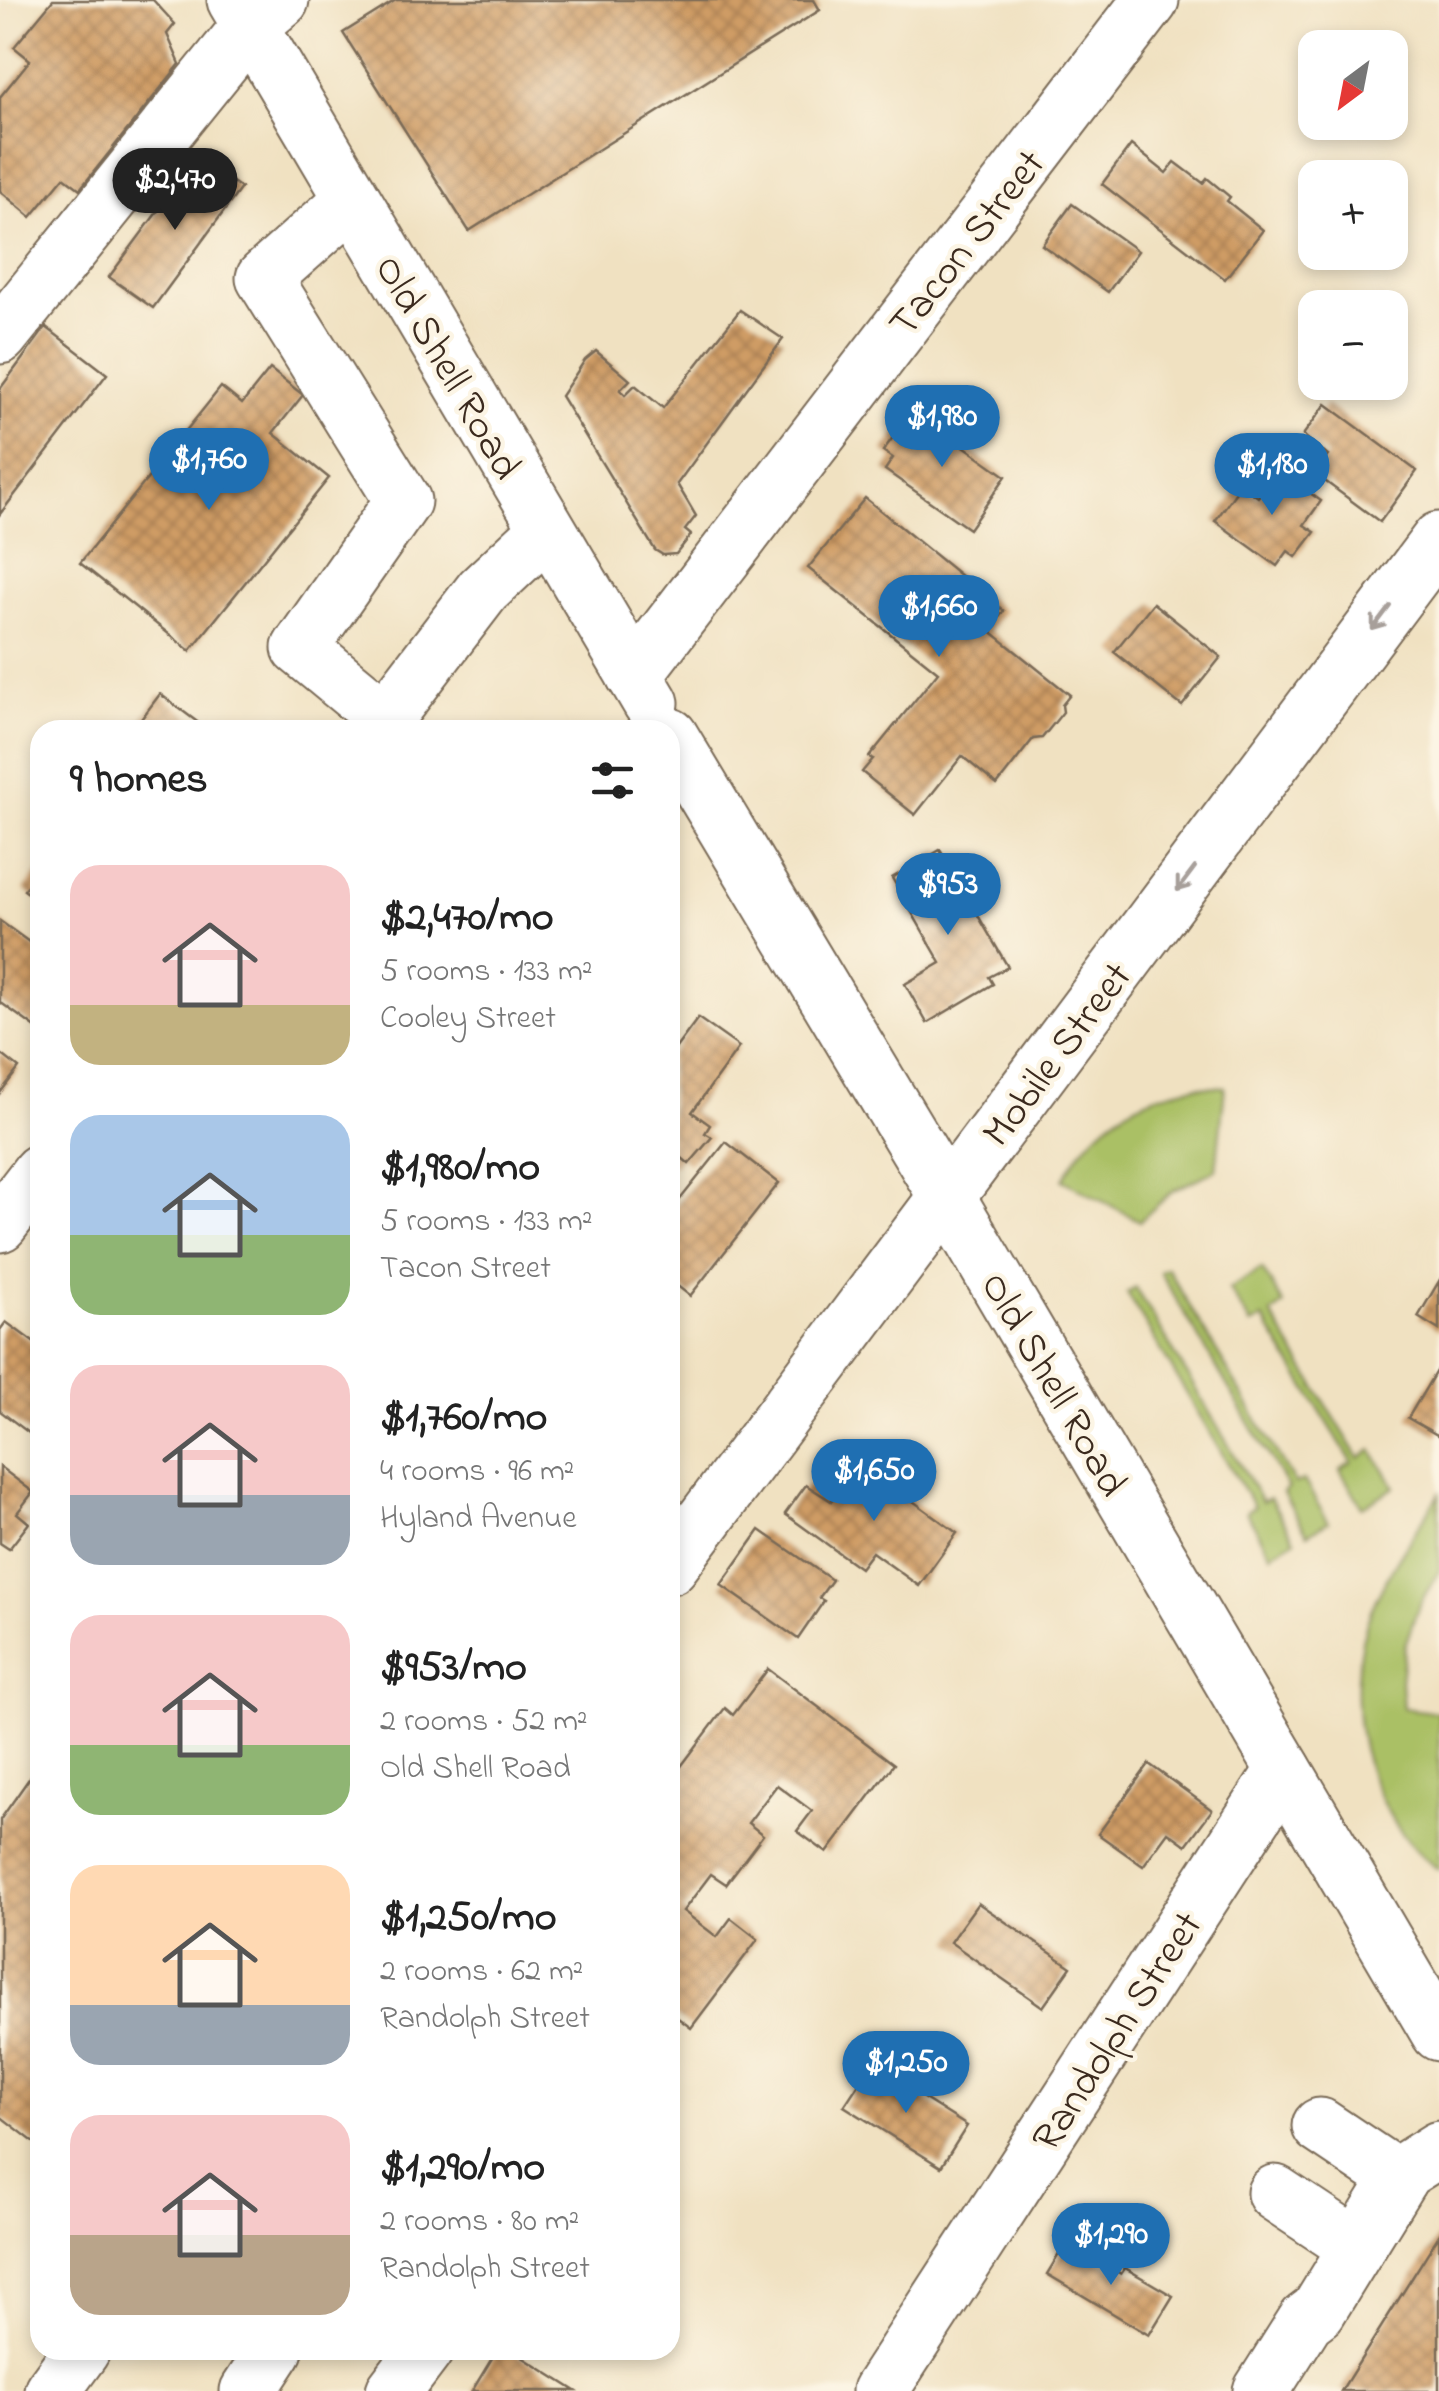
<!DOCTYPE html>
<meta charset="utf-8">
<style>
:root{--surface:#fff;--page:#f6f6f6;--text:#222;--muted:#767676;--accent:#1f6fb2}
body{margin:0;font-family:"Indie Flower",sans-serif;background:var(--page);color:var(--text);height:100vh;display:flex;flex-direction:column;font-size:38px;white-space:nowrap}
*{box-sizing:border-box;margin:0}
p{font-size:32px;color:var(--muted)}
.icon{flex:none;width:55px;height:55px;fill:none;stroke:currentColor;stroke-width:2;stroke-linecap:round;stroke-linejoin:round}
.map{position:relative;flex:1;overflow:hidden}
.panel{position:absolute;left:30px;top:720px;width:650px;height:1640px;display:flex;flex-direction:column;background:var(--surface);border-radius:30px;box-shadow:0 5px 15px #0003}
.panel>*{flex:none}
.needle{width:65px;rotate:212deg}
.buttons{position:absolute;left:1298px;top:30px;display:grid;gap:20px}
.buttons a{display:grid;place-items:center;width:110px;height:110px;border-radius:20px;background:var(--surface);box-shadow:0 5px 15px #0003;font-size:50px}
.price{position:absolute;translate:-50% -85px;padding:0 22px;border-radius:35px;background:var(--accent);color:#fff;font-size:32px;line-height:65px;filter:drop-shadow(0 2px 5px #0008)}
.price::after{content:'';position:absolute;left:50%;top:60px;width:30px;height:22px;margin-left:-15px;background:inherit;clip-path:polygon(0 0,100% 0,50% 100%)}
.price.current{background:#222;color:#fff}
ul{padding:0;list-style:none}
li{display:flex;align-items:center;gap:30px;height:250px;padding:0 40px}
li span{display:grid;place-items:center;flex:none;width:280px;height:200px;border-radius:30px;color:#555}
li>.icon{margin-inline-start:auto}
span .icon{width:120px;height:120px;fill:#fffc;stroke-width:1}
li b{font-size:42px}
h2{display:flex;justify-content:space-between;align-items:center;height:120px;padding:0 40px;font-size:42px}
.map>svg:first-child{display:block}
.green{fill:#aac065;stroke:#727542;stroke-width:2.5}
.building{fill:url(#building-cross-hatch)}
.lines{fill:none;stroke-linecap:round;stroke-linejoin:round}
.minor-casing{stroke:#7a6a57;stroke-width:59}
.minor{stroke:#fff;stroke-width:55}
.oneway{stroke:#a79f9a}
.labels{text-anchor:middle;stroke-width:9;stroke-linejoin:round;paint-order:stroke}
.street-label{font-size:42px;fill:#3b2a1e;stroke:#fcf5e5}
</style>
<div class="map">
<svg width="1439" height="2391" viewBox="0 0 1439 2391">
<defs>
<pattern id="building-cross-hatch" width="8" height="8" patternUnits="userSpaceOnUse" patternTransform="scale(2.5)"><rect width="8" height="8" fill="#cf9c65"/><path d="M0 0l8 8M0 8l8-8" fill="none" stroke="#a97f53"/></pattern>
</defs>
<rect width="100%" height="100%" fill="#fcf5e5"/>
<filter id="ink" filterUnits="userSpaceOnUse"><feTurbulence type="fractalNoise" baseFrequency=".01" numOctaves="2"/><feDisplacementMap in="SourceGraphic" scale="20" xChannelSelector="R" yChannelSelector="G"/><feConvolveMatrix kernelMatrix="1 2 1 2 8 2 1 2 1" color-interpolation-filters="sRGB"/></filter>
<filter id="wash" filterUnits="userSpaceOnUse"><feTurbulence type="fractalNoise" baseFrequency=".0048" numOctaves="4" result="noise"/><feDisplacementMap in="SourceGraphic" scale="40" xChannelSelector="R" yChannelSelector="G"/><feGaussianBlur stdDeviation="2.25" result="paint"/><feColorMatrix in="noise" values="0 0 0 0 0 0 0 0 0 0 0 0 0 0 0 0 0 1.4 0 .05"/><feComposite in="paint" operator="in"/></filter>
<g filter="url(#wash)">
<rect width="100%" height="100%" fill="#f0e1c1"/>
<g class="green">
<path d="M1198,1086L1225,1087L1216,1170L1172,1191L1140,1221L1063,1180C1092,1124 1136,1095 1198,1086Z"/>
<polygon points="1167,1268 1295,1484 1304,1480 1328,1522 1307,1534 1283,1493 1288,1488 1160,1272"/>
<polygon points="1262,1269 1284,1305 1271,1314 1359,1458 1372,1450 1395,1487 1362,1507 1340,1470 1352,1462 1263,1318 1251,1325 1229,1289"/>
<polygon points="1136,1288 1262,1502 1270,1498 1295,1540 1271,1554 1246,1512 1254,1507 1127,1293"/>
<path d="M1439,1494V1571L1419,1605L1405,1645L1401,1681L1403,1708L1439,1713V1870C1361,1813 1337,1693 1373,1606C1390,1567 1417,1531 1439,1494Z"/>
</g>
<g id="blocks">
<g class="building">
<polygon points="53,0 153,0 175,24 167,34 180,64 80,189 64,177 31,217 0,191 0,97 30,60 14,47"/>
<polygon points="396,0 814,0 820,10 469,231 343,33"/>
<polygon points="1131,145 1166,173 1175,162 1203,183 1207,178 1230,197 1227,201 1263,230 1225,279 1102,184"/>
<polygon points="198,157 241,188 153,308 109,277"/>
<polygon points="1072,204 1138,251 1108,292 1042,245"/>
<polygon points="740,310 783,339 677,484 696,516 685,530 691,535 676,554 663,555 655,550 561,396 585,360 596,351 630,380 620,390 625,395 635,385 663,408"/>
<polygon points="46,327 107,374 0,514 0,389"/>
<polygon points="270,369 303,395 273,433 329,478 190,651 80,563 221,387 242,404"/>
<polygon points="1326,404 1417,471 1380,522 1314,473 1328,456 1303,435"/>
<polygon points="913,410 1006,476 969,529 885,470 893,458 883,451"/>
<polygon points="1278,470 1321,501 1304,525 1315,532 1296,557 1288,551 1277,566 1215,521 1241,485 1258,497"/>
<polygon points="865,498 1004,611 989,630 1070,695 1062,705 1063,712 1042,738 1033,739 997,785 962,756 915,815 862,772 873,759 869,757 938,672 808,568"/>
<polygon points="1153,603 1221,657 1182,706 1114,652"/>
<polygon points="160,694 208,730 133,730"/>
<polygon points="940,850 1008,967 989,977 993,984 927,1023 905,984 941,963 892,878"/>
<polygon points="40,870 40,902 24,890"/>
<polygon points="0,921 40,950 40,1031 0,1002"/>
<polygon points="698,1018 739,1047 692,1112 710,1125 705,1133 712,1137 689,1164 681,1157 674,1166 670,1162 670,1056"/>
<polygon points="0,1053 19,1068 0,1093"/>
<polygon points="726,1142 779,1183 690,1296 670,1280 673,1232 670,1212"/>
<polygon points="1439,1281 1439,1330 1418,1317"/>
<polygon points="6,1322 40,1347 40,1436 36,1432 33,1436 0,1411 0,1330"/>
<polygon points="1439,1366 1439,1436 1408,1418"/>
<polygon points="859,1462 957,1533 919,1586 872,1552 860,1568 785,1514 806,1485 831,1501"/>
<polygon points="0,1467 33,1492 17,1513 29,1523 9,1549 0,1543"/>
<polygon points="760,1530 832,1580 819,1598 824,1601 798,1639 721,1585"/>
<polygon points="768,1669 894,1764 827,1853 797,1831 812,1811 777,1785 748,1823 763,1835 726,1884 711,1874 683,1911 717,1937 731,1918 758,1939 691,2028 670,2012 670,1781 725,1708 733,1715"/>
<polygon points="40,1763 40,2147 0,2116 0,1820"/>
<polygon points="1149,1764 1212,1810 1186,1845 1168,1832 1143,1866 1098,1834"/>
<polygon points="978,1903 1071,1967 1043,2007 950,1942"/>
<polygon points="871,2065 967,2126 941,2167 844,2106"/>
<polygon points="1439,2235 1439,2391 1341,2391"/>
<polygon points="1067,2241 1121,2274 1125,2268 1173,2296 1149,2335 1047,2274"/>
<polygon points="497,2350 511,2350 576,2391 472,2391"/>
</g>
</g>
</g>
<g filter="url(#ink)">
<use href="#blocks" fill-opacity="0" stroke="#7a6a57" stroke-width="2.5"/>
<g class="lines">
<g class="minor-casing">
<g id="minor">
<polyline points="235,0 651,703"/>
<polyline points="352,200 264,278 403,501 300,648 385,718"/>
<polyline points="0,336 250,26 281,0"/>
<polyline points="634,675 1151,0"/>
<polyline points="376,730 483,590 547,530"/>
<polyline points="670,736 947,1197 1439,2033"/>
<polyline points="0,1224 40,1172"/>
<polyline points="670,1566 1439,540"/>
<polyline points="1320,2126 1399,2179"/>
<polyline points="1275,2193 1355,2246"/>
<polyline points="52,2391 82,2350"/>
<polyline points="248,2391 275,2350"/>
<polyline points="394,2391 425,2350"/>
<polyline points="880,2391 1284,1770"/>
<polyline points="1261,2391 1306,2320 1318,2311 1404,2171 1439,2149"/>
</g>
</g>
<use href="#minor" class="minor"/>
</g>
<defs><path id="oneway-shaft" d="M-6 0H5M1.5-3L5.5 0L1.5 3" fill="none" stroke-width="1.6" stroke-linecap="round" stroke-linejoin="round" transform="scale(2.5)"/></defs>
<g class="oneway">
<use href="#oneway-shaft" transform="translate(1381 618) rotate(127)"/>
<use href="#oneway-shaft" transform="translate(1186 879) rotate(127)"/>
</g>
</g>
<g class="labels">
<g class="street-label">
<text transform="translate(965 242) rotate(-52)" y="15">Tacon Street</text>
<text transform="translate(450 366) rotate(60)" y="15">Old Shell Road</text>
<text transform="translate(1055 1053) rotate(-53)" y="15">Mobile Street</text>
<text transform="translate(1056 1383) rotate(60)" y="15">Old Shell Road</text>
<text transform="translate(1115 2030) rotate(-57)" y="15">Randolph Street</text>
</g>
</g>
</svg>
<div class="buttons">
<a><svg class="needle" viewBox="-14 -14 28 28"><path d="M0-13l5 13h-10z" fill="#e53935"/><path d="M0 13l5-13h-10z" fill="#767676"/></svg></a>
<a>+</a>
<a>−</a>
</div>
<b class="price current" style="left:175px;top:233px">$2,470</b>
<b class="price" style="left:942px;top:470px">$1,980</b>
<b class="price" style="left:209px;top:513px">$1,760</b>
<b class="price" style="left:1272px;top:518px">$1,180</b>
<b class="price" style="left:939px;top:660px">$1,660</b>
<b class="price" style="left:948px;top:938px">$953</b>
<b class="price" style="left:874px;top:1524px">$1,650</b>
<b class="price" style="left:906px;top:2116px">$1,250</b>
<b class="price" style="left:1111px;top:2288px">$1,290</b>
<section class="panel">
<h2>9 homes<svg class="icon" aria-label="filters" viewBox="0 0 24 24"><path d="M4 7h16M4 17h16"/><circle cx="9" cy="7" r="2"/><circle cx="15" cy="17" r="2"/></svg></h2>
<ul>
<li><span style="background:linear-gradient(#f6c9c9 70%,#c2b280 0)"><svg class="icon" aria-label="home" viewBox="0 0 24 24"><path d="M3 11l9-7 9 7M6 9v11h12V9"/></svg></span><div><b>$2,470/mo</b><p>5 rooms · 133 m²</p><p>Cooley Street</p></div></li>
<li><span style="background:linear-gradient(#a9c7e8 60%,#8fb573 0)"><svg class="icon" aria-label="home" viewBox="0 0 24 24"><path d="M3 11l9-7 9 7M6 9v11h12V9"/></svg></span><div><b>$1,980/mo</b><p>5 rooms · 133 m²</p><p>Tacon Street</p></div></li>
<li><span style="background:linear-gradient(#f6c9c9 65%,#9aa5b1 0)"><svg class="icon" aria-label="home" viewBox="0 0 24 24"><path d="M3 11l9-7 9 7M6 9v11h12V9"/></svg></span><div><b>$1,760/mo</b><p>4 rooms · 96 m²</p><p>Hyland Avenue</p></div></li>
<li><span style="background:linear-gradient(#f6c9c9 65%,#8fb573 0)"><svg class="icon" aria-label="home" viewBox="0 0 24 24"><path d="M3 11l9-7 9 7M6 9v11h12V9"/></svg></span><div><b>$953/mo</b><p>2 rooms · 52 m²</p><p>Old Shell Road</p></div></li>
<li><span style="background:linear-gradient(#ffd9b3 70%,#9aa5b1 0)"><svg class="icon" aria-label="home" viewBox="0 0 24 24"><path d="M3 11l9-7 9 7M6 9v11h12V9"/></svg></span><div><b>$1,250/mo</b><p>2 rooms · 62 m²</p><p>Randolph Street</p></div></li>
<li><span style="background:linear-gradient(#f6c9c9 60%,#b9a48a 0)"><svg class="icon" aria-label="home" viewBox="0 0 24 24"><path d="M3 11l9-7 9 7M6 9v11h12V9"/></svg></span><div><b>$1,290/mo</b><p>2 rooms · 80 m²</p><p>Randolph Street</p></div></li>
</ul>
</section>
</div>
